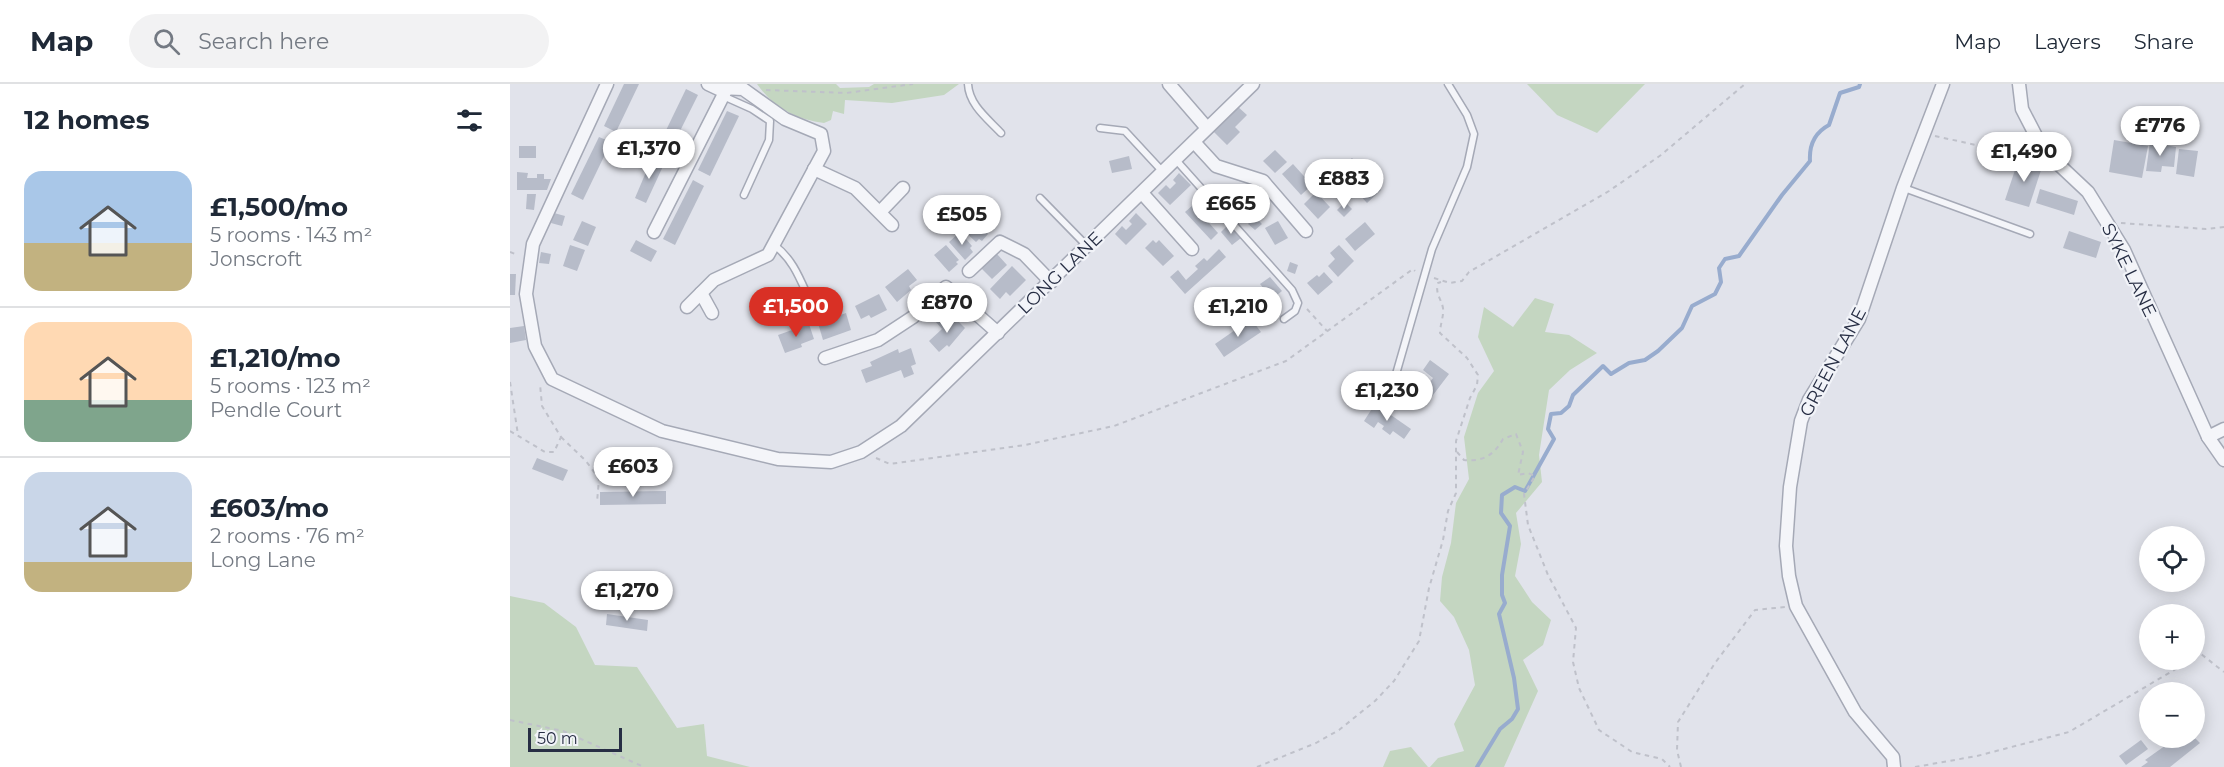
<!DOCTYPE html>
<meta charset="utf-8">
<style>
:root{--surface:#fff;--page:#f2f2f3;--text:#1f2937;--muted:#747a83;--line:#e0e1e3;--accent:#d93025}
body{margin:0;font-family:Montserrat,sans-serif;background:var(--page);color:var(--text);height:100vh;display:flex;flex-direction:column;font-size:22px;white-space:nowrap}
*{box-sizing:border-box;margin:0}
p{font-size:20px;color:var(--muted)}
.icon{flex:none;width:33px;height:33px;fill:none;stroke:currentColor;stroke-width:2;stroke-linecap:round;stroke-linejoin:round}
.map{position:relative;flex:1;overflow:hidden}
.sheet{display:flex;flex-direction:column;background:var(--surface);width:510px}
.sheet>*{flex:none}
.buttons{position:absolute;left:1629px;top:442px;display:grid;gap:12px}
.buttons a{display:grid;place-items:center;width:66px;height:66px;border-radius:50%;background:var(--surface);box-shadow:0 3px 15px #0003;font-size:30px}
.scale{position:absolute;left:18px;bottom:15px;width:94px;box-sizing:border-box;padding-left:6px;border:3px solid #272e44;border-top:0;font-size:16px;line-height:21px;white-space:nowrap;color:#272e44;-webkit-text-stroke:4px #f1f3f8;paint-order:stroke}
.price{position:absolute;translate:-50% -51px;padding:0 14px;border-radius:21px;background:#fff;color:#222;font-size:20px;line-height:39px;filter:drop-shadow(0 2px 3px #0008)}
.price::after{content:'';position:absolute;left:50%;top:36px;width:18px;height:14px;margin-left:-9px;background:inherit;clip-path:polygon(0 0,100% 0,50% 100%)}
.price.selected{background:var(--accent);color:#fff}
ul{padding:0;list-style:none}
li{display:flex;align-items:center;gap:18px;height:150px;padding:0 24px}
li+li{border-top:2px solid var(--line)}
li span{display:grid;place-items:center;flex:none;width:168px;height:120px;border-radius:18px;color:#555}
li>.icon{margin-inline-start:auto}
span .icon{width:72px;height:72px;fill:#fffc;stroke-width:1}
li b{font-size:26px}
h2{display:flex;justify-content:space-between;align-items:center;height:72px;padding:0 24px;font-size:26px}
header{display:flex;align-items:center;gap:36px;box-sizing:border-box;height:84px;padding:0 30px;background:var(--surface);border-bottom:2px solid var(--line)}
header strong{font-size:28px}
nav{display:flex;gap:33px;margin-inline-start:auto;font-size:21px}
.search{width:420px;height:54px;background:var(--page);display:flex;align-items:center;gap:15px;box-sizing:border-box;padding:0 21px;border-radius:33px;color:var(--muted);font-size:22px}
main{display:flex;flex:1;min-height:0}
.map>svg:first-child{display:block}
.green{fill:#c4d6c1}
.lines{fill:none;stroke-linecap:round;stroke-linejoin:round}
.stream{stroke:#98acce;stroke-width:4}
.building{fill:#b7bcc9}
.service-casing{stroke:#a5a9b6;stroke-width:9}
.minor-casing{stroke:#a5a9b6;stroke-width:15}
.path{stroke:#bfc1ca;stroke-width:2;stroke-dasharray:4.5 4.5;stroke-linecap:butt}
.service{stroke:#f4f5f9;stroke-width:6}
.minor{stroke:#f4f5f9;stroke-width:12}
.labels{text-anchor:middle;stroke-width:4.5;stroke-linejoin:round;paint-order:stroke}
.street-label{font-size:18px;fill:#272e44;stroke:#f1f3f8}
</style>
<header>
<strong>Map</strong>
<div class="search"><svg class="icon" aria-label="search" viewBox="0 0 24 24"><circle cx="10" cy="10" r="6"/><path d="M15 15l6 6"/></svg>Search here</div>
<nav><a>Map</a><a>Layers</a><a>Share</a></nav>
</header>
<main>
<section class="sheet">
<h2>12 homes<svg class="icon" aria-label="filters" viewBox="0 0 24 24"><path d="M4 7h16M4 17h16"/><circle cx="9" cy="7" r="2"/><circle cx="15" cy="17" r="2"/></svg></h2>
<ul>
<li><span style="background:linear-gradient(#a9c7e8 60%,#c2b280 0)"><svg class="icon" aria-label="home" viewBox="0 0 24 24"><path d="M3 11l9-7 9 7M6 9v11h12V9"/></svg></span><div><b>£1,500/mo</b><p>5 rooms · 143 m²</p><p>Jonscroft</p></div></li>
<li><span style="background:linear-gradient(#ffd9b3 65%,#7fa58c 0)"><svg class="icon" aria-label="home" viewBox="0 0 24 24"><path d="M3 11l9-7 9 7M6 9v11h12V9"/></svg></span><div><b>£1,210/mo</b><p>5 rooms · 123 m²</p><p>Pendle Court</p></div></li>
<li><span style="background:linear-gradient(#c9d6e8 75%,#c2b280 0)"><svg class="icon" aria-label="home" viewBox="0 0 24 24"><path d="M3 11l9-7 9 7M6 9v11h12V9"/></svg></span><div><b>£603/mo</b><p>2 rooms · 76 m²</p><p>Long Lane</p></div></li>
</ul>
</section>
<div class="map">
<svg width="1714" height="683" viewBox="0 0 1714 683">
<rect width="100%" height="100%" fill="#e1e3eb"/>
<g class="green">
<path d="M247,0H326L330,4L359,3L364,0H449L434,11L382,19L335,16L334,30L323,27L321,36L314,39C286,36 263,23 247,0Z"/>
<polygon points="1017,0 1135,0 1087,49 1047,31"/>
<polygon points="1025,214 1044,220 1035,248 1059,251 1087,269 1060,286 1039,306 1029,371 1032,398 1006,429 1011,460 1005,492 1022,518 1041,536 1033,561 1013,576 1028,607 994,683 920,683 928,674 954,667 944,640 965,601 959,566 944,533 930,517 932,493 941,459 946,419 959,395 954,353 968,309 984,287 968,253 974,223 1003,243"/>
<polygon points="0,512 34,519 66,543 85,581 127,583 167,644 194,640 197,672 240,683 0,683"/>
<polygon points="901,663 918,683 873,683 880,667"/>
</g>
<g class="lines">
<path class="stream" d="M967,683L990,645L1002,635L1008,625L1004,594L989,530L995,519L992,511V491L1000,442L991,429L992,411L1005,403L1015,407L1019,400L1044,355L1038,345L1041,330L1051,329L1059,322L1063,311L1093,282L1101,290L1119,279L1135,276L1148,267L1172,244L1182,222L1205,210L1211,198L1209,184L1215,175L1229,172L1272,111L1300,77C1299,61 1304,49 1319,41L1330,9L1349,3L1350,0"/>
</g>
<g class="building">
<polygon points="114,0 129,0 106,48 94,42"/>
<polygon points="176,5 188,11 157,73 146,67"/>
<polygon points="727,22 737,31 725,43 730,48 717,61 703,47"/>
<polygon points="217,27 229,32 200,92 188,86"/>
<polygon points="89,53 101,58 73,116 61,110"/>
<polygon points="1604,56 1638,62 1632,94 1599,88"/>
<polygon points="1640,58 1666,63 1664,83 1652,82 1651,88 1636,87"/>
<rect x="9" y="62" width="17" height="12"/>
<polygon points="1669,65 1688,67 1684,93 1666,90"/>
<polygon points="765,66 777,78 765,89 753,77"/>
<polygon points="619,72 622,85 602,89 599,77"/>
<polygon points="142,74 154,80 136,119 125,114"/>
<polygon points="842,74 871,106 857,119 828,87"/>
<polygon points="1509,74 1532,83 1519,123 1495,116"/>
<polygon points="783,80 802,101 791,111 772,90"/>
<polygon points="7,88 18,89 17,94 27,94 27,90 34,90 34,95 41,95 37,106 7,106"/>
<polygon points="669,89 681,101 660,121 648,109 656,101 660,105 666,99 663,96"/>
<polygon points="183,96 194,102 165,161 153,155"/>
<polygon points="712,103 720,110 712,118 705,111"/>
<polygon points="1530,105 1568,117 1564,131 1526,119"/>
<polygon points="737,106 750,117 739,129 726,117"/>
<polygon points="806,108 820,123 808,135 794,120"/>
<polygon points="17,110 26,110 24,126 16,125"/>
<polygon points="835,118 842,125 834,133 827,126"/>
<polygon points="476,119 491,134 479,145 465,130"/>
<polygon points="683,121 708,149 701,156 675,128"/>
<polygon points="44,129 55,132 52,142 41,139"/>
<polygon points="626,129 637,140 616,161 605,150 612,142 616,146 622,140 619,137"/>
<polygon points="461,133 478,150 472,157 469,155 466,158 451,144"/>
<polygon points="745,133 752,140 745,146 738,140"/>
<polygon points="72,137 86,143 78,162 63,156"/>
<polygon points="768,137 778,154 765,161 755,144"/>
<polygon points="855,138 865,150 845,167 835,155"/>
<polygon points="719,140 731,154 722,161 711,148"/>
<polygon points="1559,147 1591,158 1586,174 1553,164"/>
<polygon points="450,148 462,162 460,164 463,168 455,176 439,158"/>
<polygon points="126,156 147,167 141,178 120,167"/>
<polygon points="643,156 646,159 649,156 664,172 653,182 635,164"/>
<polygon points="60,161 75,166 67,187 53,182"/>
<polygon points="436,161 449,176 446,178 448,180 439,188 424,171"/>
<polygon points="829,161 844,177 828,193 818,182 825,175 820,169"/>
<polygon points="709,165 716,173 675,210 660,193 668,186 676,196 688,185 685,182 694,174 697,177"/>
<polygon points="31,168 41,170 39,180 29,179"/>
<polygon points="487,170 497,181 482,195 471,184"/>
<polygon points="780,178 788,181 785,190 777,187"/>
<polygon points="502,182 516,196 500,212 496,208 490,215 480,205"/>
<polygon points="398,185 407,196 399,202 401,206 387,218 375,203"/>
<polygon points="814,188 823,198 808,211 797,199 807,191 809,193"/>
<polygon points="0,190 6,190 5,211 0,211"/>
<polygon points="760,193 772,207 762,215 750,200"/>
<polygon points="369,210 377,226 361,234 359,231 351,235 345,222"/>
<polygon points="438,212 444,219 436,226 430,219"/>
<polygon points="336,229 341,246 313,256 308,239"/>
<polygon points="430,232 438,241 445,234 455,244 439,263 437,261 429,268 419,257 432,245 425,237"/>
<polygon points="741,235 751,248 714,273 705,260"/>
<polygon points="299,240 304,255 291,260 292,263 275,269 268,251"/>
<polygon points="14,242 16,256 0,259 0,244"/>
<polygon points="401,264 406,280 401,282 404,290 394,294 391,286 356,299 351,286 362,282 360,278 388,265 389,269"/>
<polygon points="920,276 939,290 920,315 912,308 923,294 913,286"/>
<polygon points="865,320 901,345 894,355 883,347 880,351 872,345 874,342 868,338 864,344 854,337"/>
<polygon points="27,374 58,386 53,397 22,385"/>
<polygon points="156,407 156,420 90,421 90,408"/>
<polygon points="97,530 138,536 137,547 96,541"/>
<polygon points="1666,654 1685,654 1690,659 1660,683 1631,683 1638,678 1635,676"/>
<polygon points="1631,656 1638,665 1616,681 1609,672"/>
</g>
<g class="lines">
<g class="service-casing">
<g id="service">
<path d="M458,0C459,21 478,35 491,49"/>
<polyline points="213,12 242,25 260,37 259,56 234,111"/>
<polyline points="590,44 615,47 653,88"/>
<polyline points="666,76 782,206 788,219 785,227 774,235"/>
<polyline points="1394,104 1520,150"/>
<polyline points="530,114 577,162"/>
<path d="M264,161C283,175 290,195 300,217"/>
<polyline points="906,304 893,319 880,311 922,165 957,83 964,50 957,31 938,0"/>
</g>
</g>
<g class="minor-casing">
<g id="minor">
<polyline points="97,0 23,160 16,210 25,262 42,295 152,347 268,375 321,378 351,368 391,342 743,0"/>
<polyline points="659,0 697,44"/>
<polyline points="1509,0 1512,25 1527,54 1545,77 1578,108 1614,166 1698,353 1714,376"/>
<polyline points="684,58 706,82 753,97 796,147"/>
<polyline points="304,85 345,104 382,141"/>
<polyline points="632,109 682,165"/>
<polyline points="370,128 393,104"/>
<polyline points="144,148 215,8 198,0"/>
<polyline points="459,187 490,158 514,170 541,198"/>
<polyline points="191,209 202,229"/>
<polyline points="177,223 204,196 258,171 314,67 311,50 275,35 233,5 208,4"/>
<polyline points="315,274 368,256 403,233 436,203 488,249"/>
<polyline points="1698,353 1714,345"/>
<polyline points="1384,683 1383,673 1345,628 1286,522 1279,492 1276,462 1280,403 1291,337 1299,316 1349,235 1393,104 1433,0"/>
</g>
</g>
<g class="path">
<polyline points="256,6 336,9 403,0"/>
<polyline points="1425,52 1493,67 1530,79"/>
<polyline points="1611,139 1696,145 1714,143"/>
<polyline points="0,168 8,171"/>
<polyline points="924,194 940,199 952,197 959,188 1099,107 1151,71 1235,0"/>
<polyline points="797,225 817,247"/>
<polyline points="0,298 8,351"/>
<polyline points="0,347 35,368 44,368 51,353 32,322 30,300"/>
<polyline points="51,353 76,377 89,395 87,418"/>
<path d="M947,368L954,376C973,378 984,371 993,355L1006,350L1013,368L1008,391L1018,389L1025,392L1014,410L1018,441L1038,491L1066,544L1063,578L1069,604L1089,646L1122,668L1152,675L1160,683"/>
<polyline points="366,374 380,380 515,361 604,342 776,277 903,185 905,187"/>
<polyline points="1684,574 1691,570 1714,588"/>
<polyline points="0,636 53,647 134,683"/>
<path d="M747,683L806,659L829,646L865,617L884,597L909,557L919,504L933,456L938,427L946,409V357L960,314L967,301L968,291L957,274L930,249C930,241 934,232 933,224C931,214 925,210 928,199L931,198"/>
<polyline points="1171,683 1167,666 1168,638 1205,579 1245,526 1275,523"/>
<polyline points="1405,683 1467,672 1559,648 1681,576"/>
</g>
<use href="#service" class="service"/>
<use href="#minor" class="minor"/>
</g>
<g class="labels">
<g class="street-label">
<text transform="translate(1619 186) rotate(64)" y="6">SYKE LANE</text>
<text transform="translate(550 189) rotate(-44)" y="6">LONG LANE</text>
<text transform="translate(1323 278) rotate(-62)" y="6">GREEN LANE</text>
</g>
</g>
</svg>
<div class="buttons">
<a><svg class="icon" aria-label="locate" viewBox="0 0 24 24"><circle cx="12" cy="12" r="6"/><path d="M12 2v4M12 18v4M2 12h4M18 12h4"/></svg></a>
<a>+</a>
<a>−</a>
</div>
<div class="scale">50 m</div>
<b class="price" style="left:1650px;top:73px">£776</b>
<b class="price" style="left:139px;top:96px">£1,370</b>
<b class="price" style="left:1514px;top:99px">£1,490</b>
<b class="price" style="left:834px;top:126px">£883</b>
<b class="price" style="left:721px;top:151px">£665</b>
<b class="price" style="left:452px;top:162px">£505</b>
<b class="price" style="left:437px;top:250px">£870</b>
<b class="price selected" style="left:286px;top:254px">£1,500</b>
<b class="price" style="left:728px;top:254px">£1,210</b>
<b class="price" style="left:877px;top:338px">£1,230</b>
<b class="price" style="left:123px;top:414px">£603</b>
<b class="price" style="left:117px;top:538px">£1,270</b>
</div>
</main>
